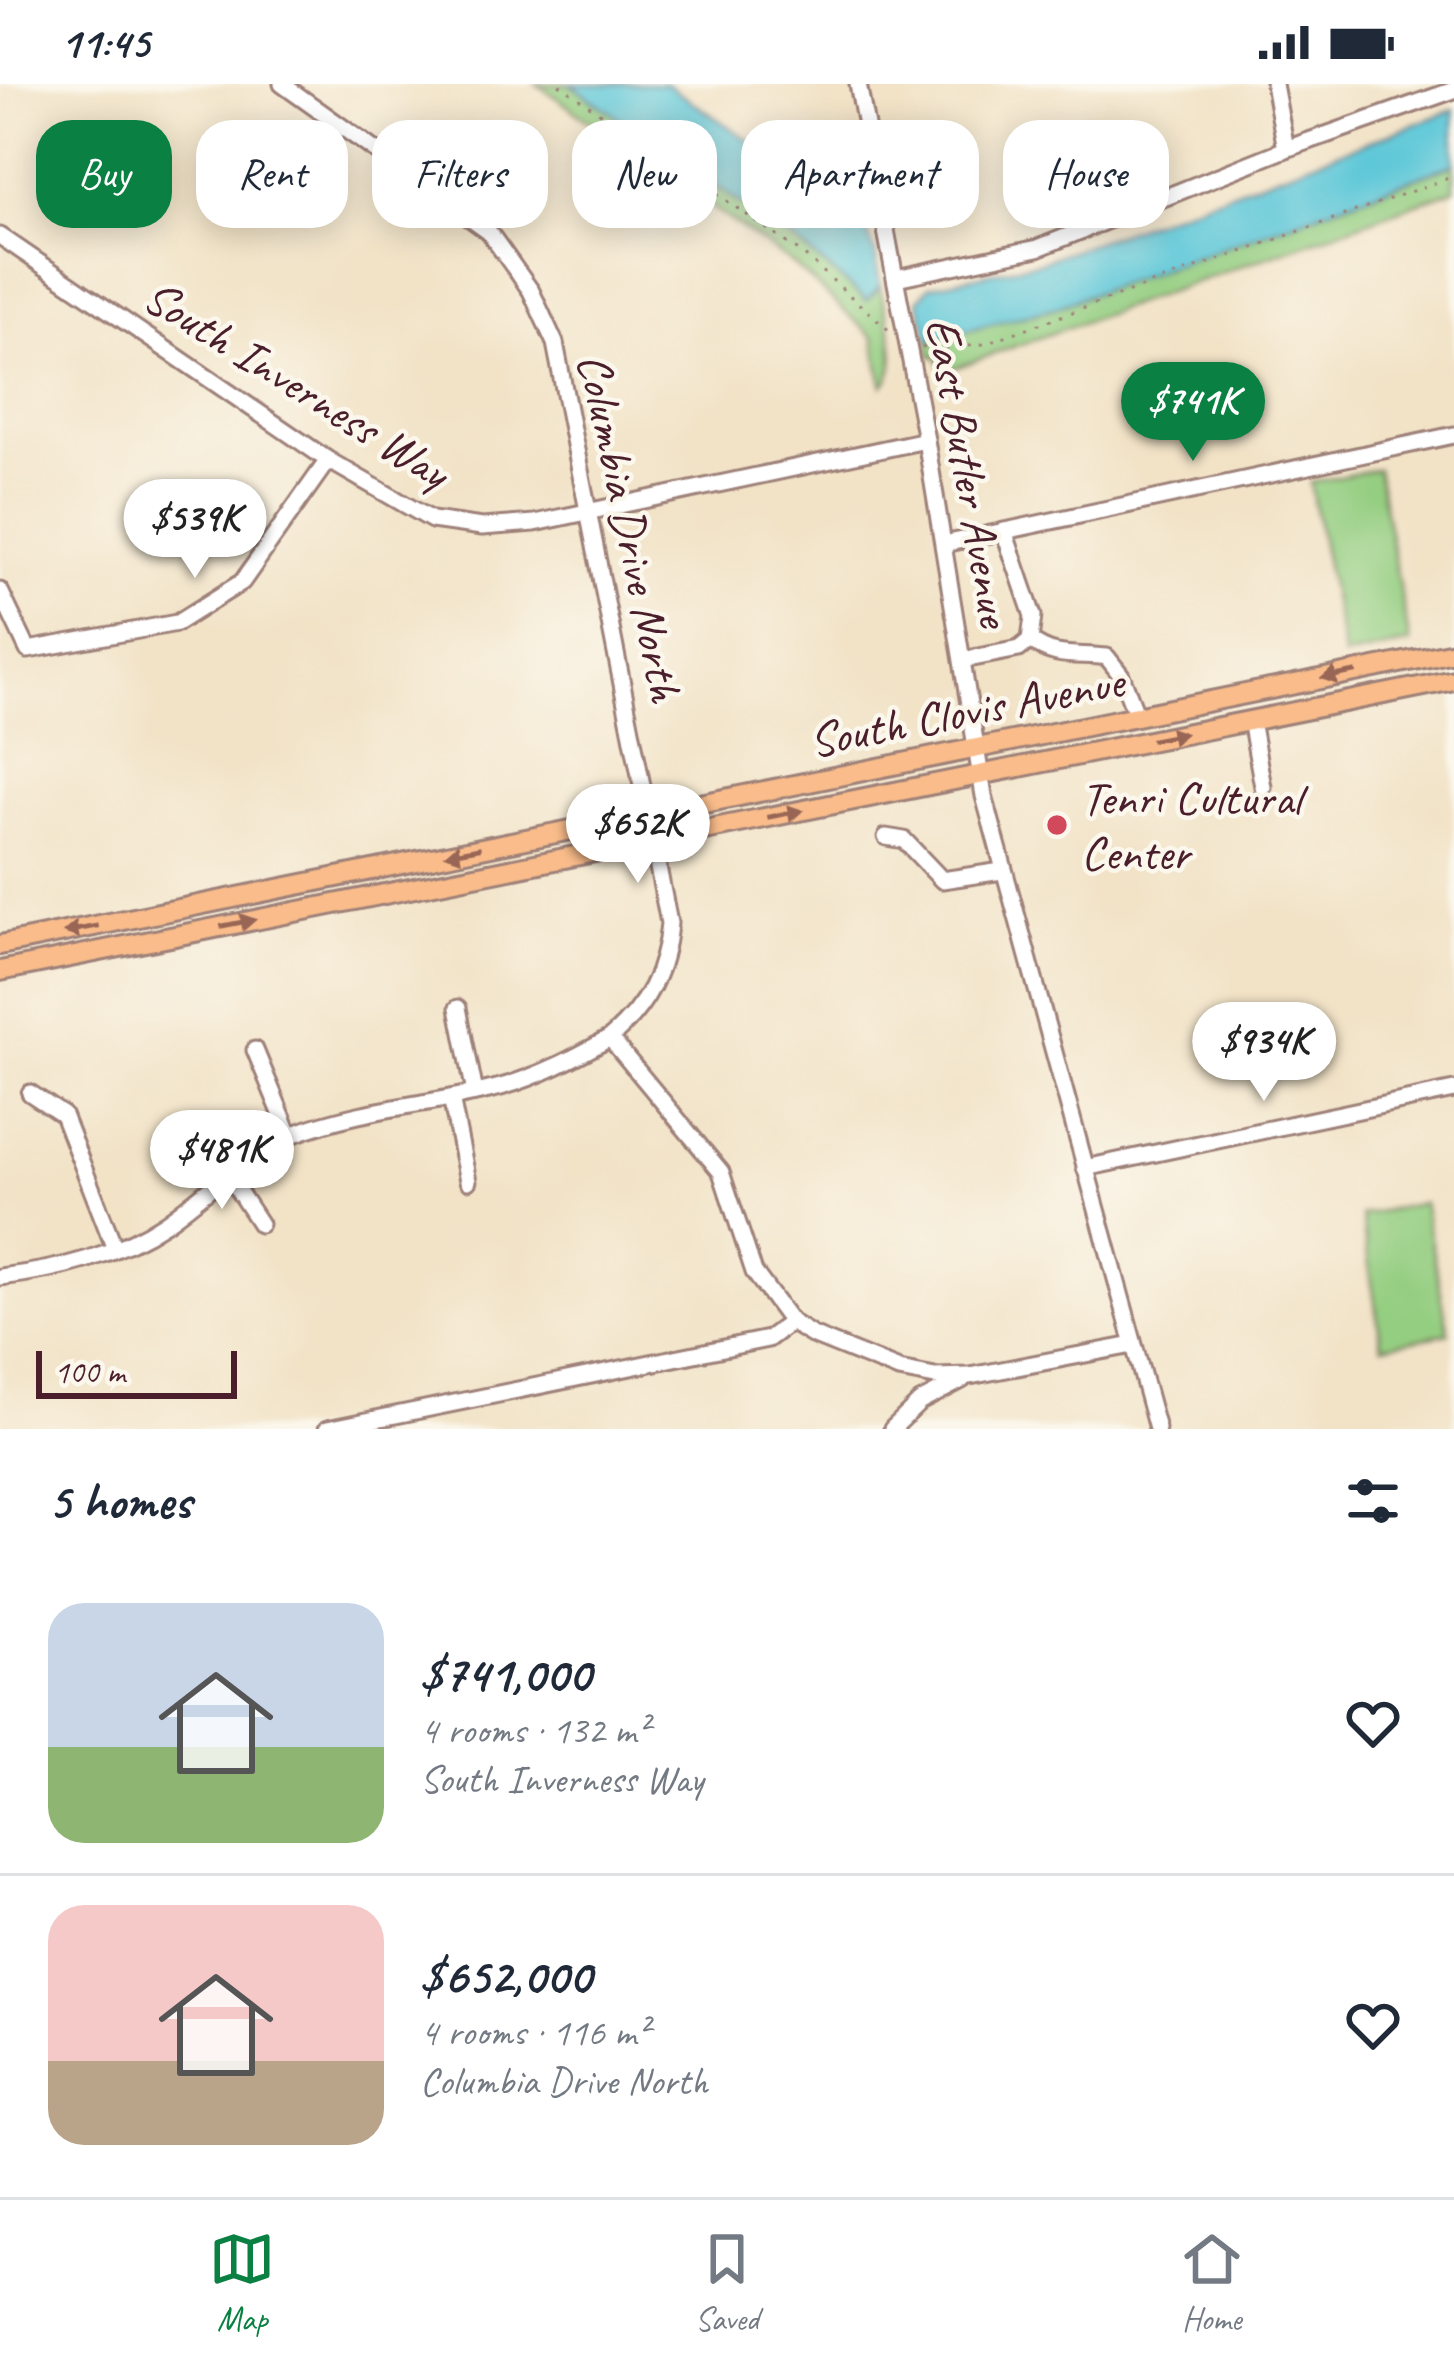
<!DOCTYPE html>
<meta charset="utf-8">
<style>
:root{--surface:#fff;--page:#f2f2f3;--text:#1f2937;--muted:#747a83;--line:#e0e1e3;--accent:#0b8043}
body{margin:0;font-family:Caveat,sans-serif;background:var(--page);color:var(--text);height:100vh;display:flex;flex-direction:column;font-size:45px;white-space:nowrap}
*{box-sizing:border-box;margin:0}
p{font-size:39px;color:var(--muted)}
.icon{flex:none;width:66px;height:66px;fill:none;stroke:currentColor;stroke-width:2;stroke-linecap:round;stroke-linejoin:round}
.map{position:relative;height:1345px;overflow:hidden}
.side{display:flex;flex-direction:column;background:var(--surface);flex:1}
.side>*{flex:none}
.banner{position:absolute;left:36px;top:36px;width:1383px;height:108px;display:flex;gap:24px}
.scale{position:absolute;left:36px;bottom:30px;width:201px;box-sizing:border-box;padding-left:12px;border:6px solid #4a1f2b;border-top:0;font-size:33px;line-height:42px;white-space:nowrap;color:#4a1f2b;-webkit-text-stroke:9px #fbf7ec;paint-order:stroke}
.price{position:absolute;translate:-50% -102px;padding:0 27px;border-radius:42px;background:#fff;color:#222;font-size:39px;line-height:78px;filter:drop-shadow(0 3px 6px #0008)}
.price::after{content:'';position:absolute;left:50%;top:72px;width:36px;height:27px;margin-left:-18px;background:inherit;clip-path:polygon(0 0,100% 0,50% 100%)}
.price.active{background:var(--accent);color:#fff}
ul{padding:0;list-style:none}
li{display:flex;align-items:center;gap:36px;height:300px;padding:0 48px}
li+li{border-top:3px solid var(--line)}
li span{display:grid;place-items:center;flex:none;width:336px;height:240px;border-radius:36px;color:#555}
li>.icon{margin-inline-start:auto}
span .icon{width:144px;height:144px;fill:#fffc;stroke-width:1}
li b{font-size:51px}
h2{display:flex;justify-content:space-between;align-items:center;height:144px;padding:0 48px;font-size:51px}
.chip{padding:0 42px;border-radius:36px;background:var(--surface);box-shadow:0 6px 30px #0003;font-size:42px;line-height:108px}
.chip.active{background:var(--accent);color:#fff}
.status{display:flex;justify-content:space-between;align-items:center;height:84px;padding:0 60px;background:var(--surface);direction:ltr}
.status svg{height:33px;fill:currentColor}
.tab-bar{display:flex;justify-content:space-around;align-items:center;height:168px;border-top:3px solid var(--line);background:var(--surface);font-size:33px;color:var(--muted)}
.tab-bar a{display:grid;justify-items:center;gap:6px}
.tab-bar .active{color:var(--accent)}
.map>svg:first-child{display:block}
.green{fill:#94ce81;stroke:#6f7656;stroke-width:3}
.water{fill:#5dc7d8;stroke:#547382;stroke-width:3}
.lines{fill:none;stroke-linecap:round;stroke-linejoin:round}
.minor-casing{stroke:#9e8179;stroke-width:21}
.major-casing{stroke:#9e8179;stroke-width:24}
.path{stroke:#9e8179;stroke-width:3;stroke-dasharray:3 9;stroke-linecap:butt}
.minor{stroke:#fff;stroke-width:15}
.major{stroke:#f9bc8a;stroke-width:18}
.oneway{fill:#996656}
.poi-dot{fill:#d1495b;stroke:#fbf7ec;stroke-width:4.5}
.labels{text-anchor:middle;stroke-width:9;stroke-linejoin:round;paint-order:stroke}
.street-label{font-size:48px;fill:#4a1f2b;stroke:#fbf7ec}
.poi-label{font-size:48px;fill:#4a1f2b;stroke:#fbf7ec;text-anchor:start}
</style>
<div class="status"><b>11:45</b><svg viewBox="0 0 49 12"><path d="M0 12V9h3v3zM5 12V6h3v6zM10 12V3h3v9zM15 12V0h3v12zM26 1h20v11H26zM47 4h2v5h-2z"/></svg></div>
<div class="map">
<svg width="1454" height="1345" viewBox="0 0 1454 1345">
<rect width="100%" height="100%" fill="#fbf7ec"/>
<filter id="ink" filterUnits="userSpaceOnUse"><feTurbulence type="fractalNoise" baseFrequency=".00833" numOctaves="2"/><feDisplacementMap in="SourceGraphic" scale="24" xChannelSelector="R" yChannelSelector="G"/><feConvolveMatrix kernelMatrix="1 2 1 2 8 2 1 2 1" color-interpolation-filters="sRGB"/></filter>
<filter id="wash" filterUnits="userSpaceOnUse"><feTurbulence type="fractalNoise" baseFrequency=".004" numOctaves="4" result="noise"/><feDisplacementMap in="SourceGraphic" scale="48" xChannelSelector="R" yChannelSelector="G"/><feGaussianBlur stdDeviation="2.7" result="paint"/><feColorMatrix in="noise" values="0 0 0 0 0 0 0 0 0 0 0 0 0 0 0 0 0 1.4 0 .05"/><feComposite in="paint" operator="in"/></filter>
<g filter="url(#wash)">
<rect width="100%" height="100%" fill="#f2e3c7"/>
<g class="green">
<path d="M537,0H570L800,161L866,216L880,202C885,231 906,280 883,302L874,254L795,182Z"/>
<polygon points="1454,80 1454,106 943,288 937,273 930,272 929,256 1053,224"/>
<polygon points="1377,385 1410,559 1344,573 1310,399"/>
<polygon points="1423,1119 1449,1249 1382,1262 1361,1131"/>
</g>
<g class="water">
<polygon points="570,0 666,0 846,123 856,116 875,170 880,202 867,217 800,161"/>
<polygon points="1454,26 1454,80 1053,224 929,256 918,216 930,202 1040,178"/>
</g>
</g>
<g filter="url(#ink)">
<g class="lines">
<g class="minor-casing">
<g id="minor">
<path d="M282,0L489,148L531,207L555,259L669,839C665,888 647,922 610,954L721,1088L754,1188L791,1238L812,1251L899,1286L935,1293L970,1292L1133,1261"/>
<polyline points="858,0 926,356 984,712 1157,1345"/>
<polyline points="1274,0 1286,65"/>
<polyline points="0,152 328,376 432,436 482,443 535,439 926,356"/>
<polyline points="896,194 1038,164 1286,65 1454,6"/>
<polyline points="944,460 1454,351"/>
<polyline points="0,507 28,566 177,539 242,498 328,376"/>
<path d="M1030,556C1055,576 1078,569 1107,573L1121,591L1137,632"/>
<polyline points="963,576 1019,565 1030,556 1033,532 1004,447"/>
<polyline points="1251,636 1263,703"/>
<polyline points="886,753 904,756 942,796 1002,787"/>
<polyline points="458,924 475,1009"/>
<polyline points="255,966 290,1051"/>
<polyline points="30,1009 63,1031 115,1165"/>
<polyline points="451,1014 468,1097"/>
<polyline points="1085,1084 1454,1006"/>
<polyline points="226,1088 260,1140"/>
<path d="M0,1193C58,1186 116,1172 165,1139C209,1109 243,1069 294,1050C360,1024 433,1021 501,1003C540,992 574,974 610,954"/>
<polyline points="327,1345 768,1255 791,1238"/>
<polyline points="892,1345 920,1318 962,1296"/>
</g>
</g>
<g class="major-casing">
<g id="major">
<polyline points="0,861 1454,568"/>
<polyline points="0,887 1454,596"/>
</g>
</g>
<g class="path">
<polyline points="559,0 803,170 892,249"/>
<polyline points="922,263 932,267 983,260 1454,92"/>
</g>
<use href="#minor" class="minor"/>
<use href="#major" class="major"/>
</g>
<defs><path id="oneway-solid" d="M-6-.8H1V-3.2L6.5 0L1 3.2V.8H-6Z" transform="scale(3)"/></defs>
<g class="oneway">
<use href="#oneway-solid" transform="translate(1339 591) rotate(169)"/>
<use href="#oneway-solid" transform="translate(1168 653) rotate(-11)"/>
<use href="#oneway-solid" transform="translate(785 730) rotate(-11)"/>
<use href="#oneway-solid" transform="translate(463 767) rotate(169)"/>
<use href="#oneway-solid" transform="translate(238 839) rotate(-11)"/>
<use href="#oneway-solid" transform="translate(81 845) rotate(169)"/>
</g>
</g>
<circle class="poi-dot" cx="1057" cy="741" r="12"/>
<g class="labels">
<g class="street-label">
<text transform="translate(297 299) rotate(32)" y="17">South Inverness Way</text>
<text transform="translate(970 388) rotate(80)" y="17">East Butler Avenue</text>
<text transform="translate(631 443) rotate(78)" y="17">Columbia Drive North</text>
<text transform="translate(966 626) rotate(-11)" y="17">South Clovis Avenue</text>
</g>
<g class="poi-label">
<text x="1081" y="730">Tenri Cultural<tspan x="1081" dy="55">Center</tspan></text>
</g>
</g>
</svg>
<div class="scale">100 m</div>
<b class="price active" style="left:1193px;top:380px">$741K</b>
<b class="price" style="left:195px;top:497px">$539K</b>
<b class="price" style="left:638px;top:802px">$652K</b>
<b class="price" style="left:1264px;top:1020px">$934K</b>
<b class="price" style="left:222px;top:1128px">$481K</b>
<div class="banner">
<a class="chip active">Buy</a>
<a class="chip">Rent</a>
<a class="chip">Filters</a>
<a class="chip">New</a>
<a class="chip">Apartment</a>
<a class="chip">House</a>
</div>
</div>
<section class="side">
<h2>5 homes<svg class="icon" aria-label="filters" viewBox="0 0 24 24"><path d="M4 7h16M4 17h16"/><circle cx="9" cy="7" r="2"/><circle cx="15" cy="17" r="2"/></svg></h2>
<ul>
<li><span style="background:linear-gradient(#c9d6e8 60%,#8fb573 0)"><svg class="icon" aria-label="home" viewBox="0 0 24 24"><path d="M3 11l9-7 9 7M6 9v11h12V9"/></svg></span><div><b>$741,000</b><p>4 rooms · 132 m²</p><p>South Inverness Way</p></div><svg class="icon" aria-label="heart" viewBox="0 0 24 24"><path d="M12 20l-8-8c-3-5 5-10 8-4 3-6 11-1 8 4z"/></svg></li>
<li><span style="background:linear-gradient(#f6c9c9 65%,#b9a48a 0)"><svg class="icon" aria-label="home" viewBox="0 0 24 24"><path d="M3 11l9-7 9 7M6 9v11h12V9"/></svg></span><div><b>$652,000</b><p>4 rooms · 116 m²</p><p>Columbia Drive North</p></div><svg class="icon" aria-label="heart" viewBox="0 0 24 24"><path d="M12 20l-8-8c-3-5 5-10 8-4 3-6 11-1 8 4z"/></svg></li>
</ul>
</section>
<nav class="tab-bar">
<a class="active"><svg class="icon" aria-label="map" viewBox="0 0 24 24"><path d="M3 6l6-2 6 2 6-2v14l-6 2-6-2-6 2zM9 4v14M15 6v14"/></svg>Map</a>
<a><svg class="icon" aria-label="saved" viewBox="0 0 24 24"><path d="M7 4h10v16l-5-4-5 4z"/></svg>Saved</a>
<a><svg class="icon" aria-label="home" viewBox="0 0 24 24"><path d="M3 11l9-7 9 7M6 9v11h12V9"/></svg>Home</a>
</nav>
